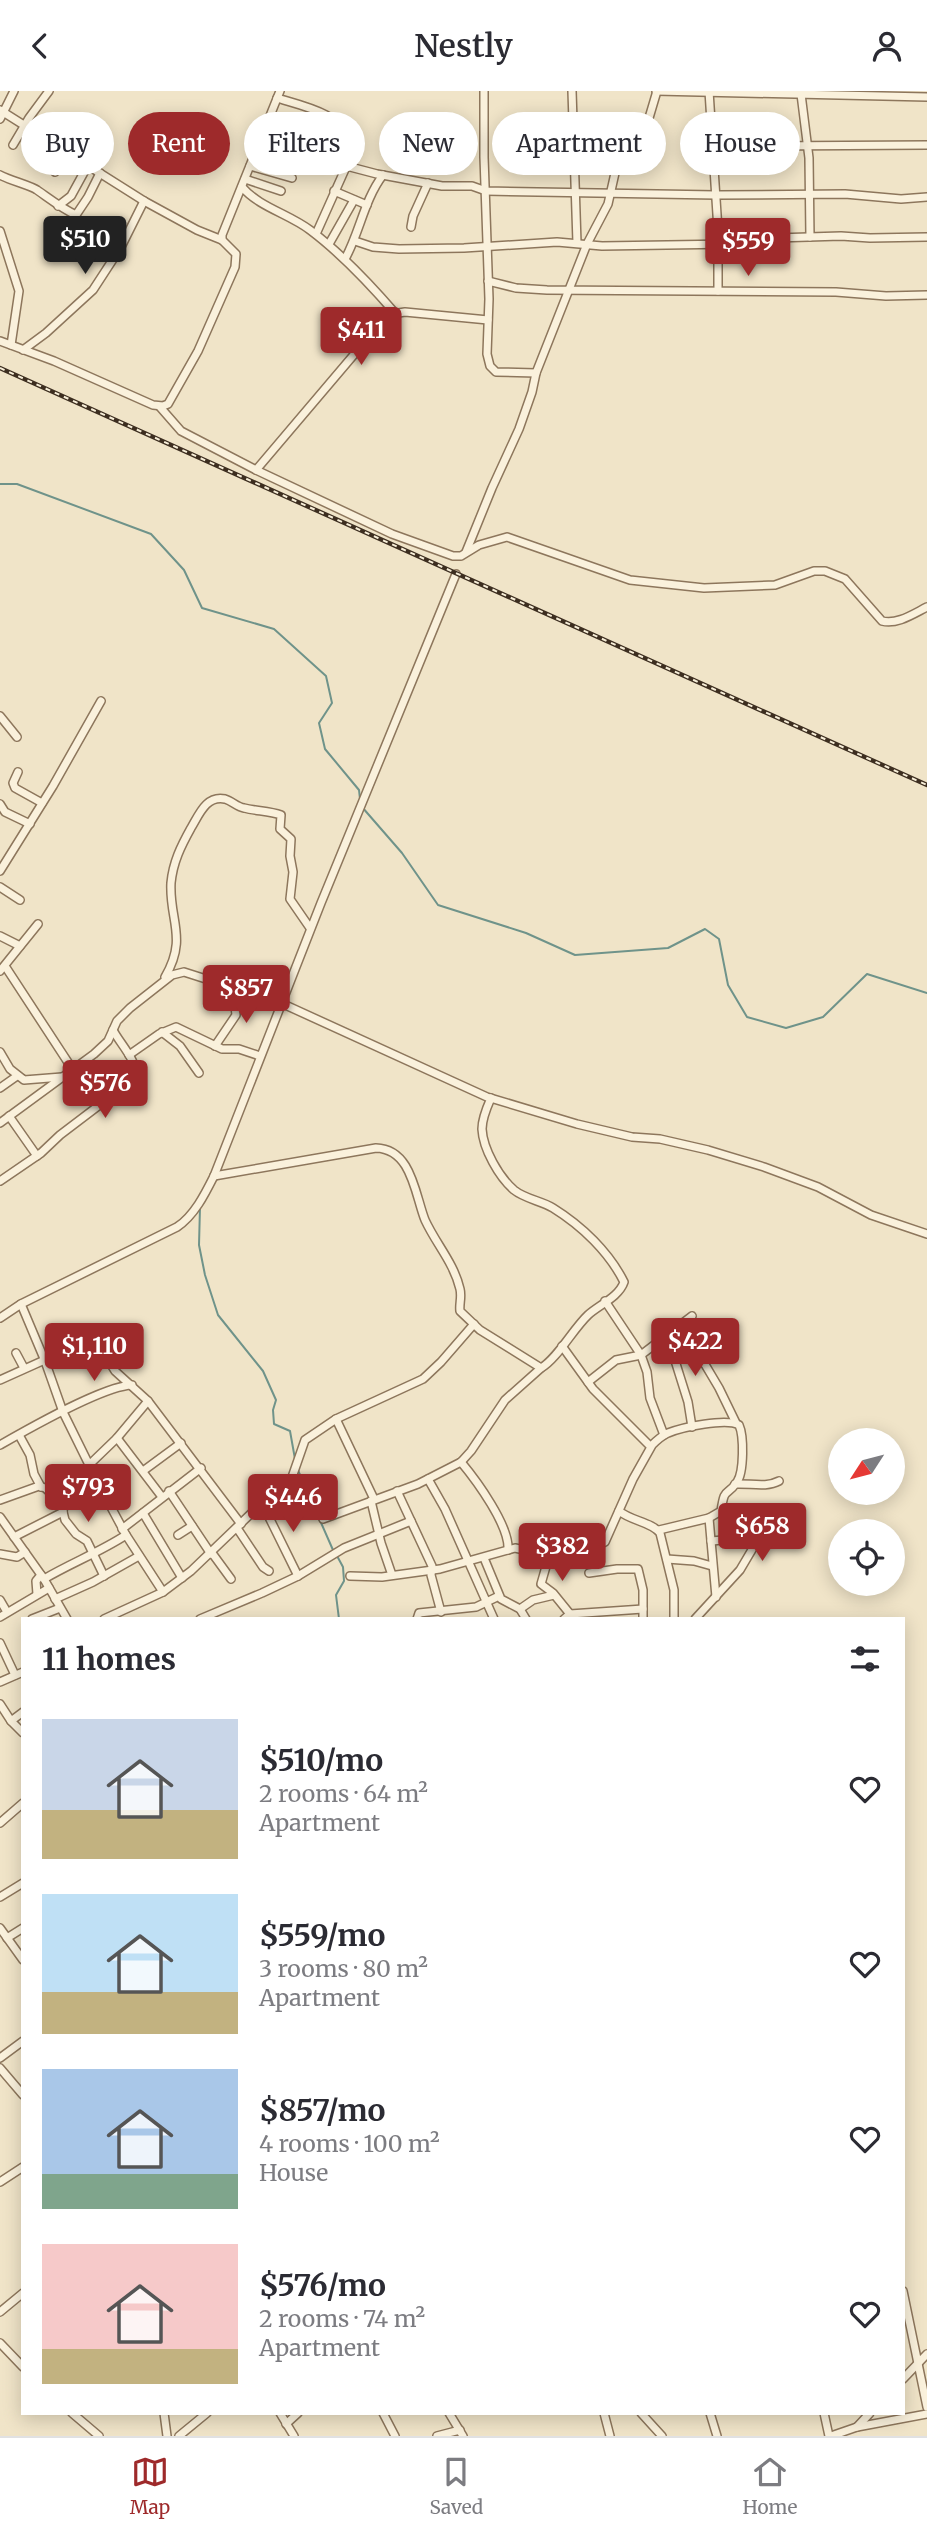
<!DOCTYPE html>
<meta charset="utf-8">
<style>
:root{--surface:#fff;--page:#f2f2f3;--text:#2b2b33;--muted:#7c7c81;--line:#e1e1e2;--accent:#9e2a2b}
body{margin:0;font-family:Merriweather,serif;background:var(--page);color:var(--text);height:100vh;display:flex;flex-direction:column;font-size:26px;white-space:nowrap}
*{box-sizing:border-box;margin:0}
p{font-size:23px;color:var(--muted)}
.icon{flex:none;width:38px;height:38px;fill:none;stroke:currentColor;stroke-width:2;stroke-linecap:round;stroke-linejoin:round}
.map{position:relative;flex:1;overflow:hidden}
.sheet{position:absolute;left:21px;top:1526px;width:884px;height:798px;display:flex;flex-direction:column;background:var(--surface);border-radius:0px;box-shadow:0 4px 18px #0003}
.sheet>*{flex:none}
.top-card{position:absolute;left:21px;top:21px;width:886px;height:63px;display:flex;gap:14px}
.needle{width:46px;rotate:234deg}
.controls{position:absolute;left:828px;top:1337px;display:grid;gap:14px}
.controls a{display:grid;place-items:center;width:77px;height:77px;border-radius:50%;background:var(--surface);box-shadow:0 4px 18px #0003;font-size:35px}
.price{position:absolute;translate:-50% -60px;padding:0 16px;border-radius:7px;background:var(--accent);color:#fff;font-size:23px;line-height:46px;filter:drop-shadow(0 2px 4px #0008)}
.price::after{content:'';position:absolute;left:50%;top:42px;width:21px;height:16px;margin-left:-10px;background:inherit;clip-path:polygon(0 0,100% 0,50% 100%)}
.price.current{background:#222;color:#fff}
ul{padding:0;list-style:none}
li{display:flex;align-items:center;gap:21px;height:175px;padding:0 21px}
li span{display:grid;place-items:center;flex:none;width:196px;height:140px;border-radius:0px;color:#555}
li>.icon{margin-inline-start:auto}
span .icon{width:84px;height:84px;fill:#fffc;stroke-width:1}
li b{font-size:30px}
h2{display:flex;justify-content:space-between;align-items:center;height:84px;padding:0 21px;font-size:30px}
.tag{padding:0 24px;border-radius:32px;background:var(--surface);box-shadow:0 4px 18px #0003;font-size:24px;line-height:63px}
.tag.current{background:var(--accent);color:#fff}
header{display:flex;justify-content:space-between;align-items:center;height:91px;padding:0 21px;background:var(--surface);font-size:32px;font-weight:600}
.tab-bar{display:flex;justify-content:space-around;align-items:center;height:98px;border-top:2px solid var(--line);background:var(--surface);font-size:19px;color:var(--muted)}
.tab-bar a{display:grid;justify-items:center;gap:4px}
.tab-bar .current{color:var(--accent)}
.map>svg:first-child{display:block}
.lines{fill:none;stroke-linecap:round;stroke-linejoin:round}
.stream{stroke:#6f938a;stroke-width:2}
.minor-casing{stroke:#8d765c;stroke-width:10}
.minor{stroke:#faf1dc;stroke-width:7}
.rail-casing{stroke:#3d2e20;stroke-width:4.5}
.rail{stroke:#f7eed8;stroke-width:2;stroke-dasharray:5;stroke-linecap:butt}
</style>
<header><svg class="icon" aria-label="back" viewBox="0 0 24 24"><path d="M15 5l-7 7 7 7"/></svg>Nestly<svg class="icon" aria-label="person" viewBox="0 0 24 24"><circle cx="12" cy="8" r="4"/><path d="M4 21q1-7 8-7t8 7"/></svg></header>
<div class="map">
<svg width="927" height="2345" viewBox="0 0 927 2345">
<rect width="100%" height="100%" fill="#f0e4c8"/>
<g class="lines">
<g class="stream">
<polyline points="0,393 17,393 151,443 184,479 202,517 274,538 326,585 332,612 319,632 325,658 359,699 360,708"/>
<polyline points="362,716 402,762 438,814 526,842 575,864 668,857 705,838 719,848 728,894 747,926 786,937 823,926 867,883 927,902"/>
<polyline points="200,1116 199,1154 205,1184 218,1224 263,1280 276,1309 273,1319 274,1333 290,1340 295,1368"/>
<polyline points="297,1377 333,1459"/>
<polyline points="336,1463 343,1476 344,1490 336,1504 339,1528"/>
</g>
<g class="minor-casing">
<g id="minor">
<polyline points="484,0 484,66 489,208 487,263 490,275 496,281 536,282"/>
<polyline points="572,0 577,152"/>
<polyline points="656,0 927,6"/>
<polyline points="709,0 718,139 718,200"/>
<polyline points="801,3 809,67 810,146"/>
<path d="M277,7C299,14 346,23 346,50"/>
<polyline points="0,19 144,110 197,139 222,149"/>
<polyline points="0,28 14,0"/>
<polyline points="262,50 293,61 377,83 442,95 472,95 486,100 716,104 845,103 901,108 927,106"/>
<polyline points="13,54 29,27 49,0"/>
<polyline points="764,55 927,54"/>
<polyline points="712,63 752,62"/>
<polyline points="250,75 292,87"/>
<polyline points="55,81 66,61"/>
<path d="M0,84C9,89 32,95 37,99C50,108 61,117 76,124L88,106L100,82"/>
<polyline points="245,88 281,100"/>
<path d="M242,96C259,116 289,123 310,139C342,163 369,192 395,222"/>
<polyline points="334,100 367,114"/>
<polyline points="58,115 71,105 88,74"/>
<polyline points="411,136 413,125 428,92"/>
<polyline points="0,140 19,200 11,254"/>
<polyline points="316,143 346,76"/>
<polyline points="355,150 373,156 399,158 464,157 557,151 602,155 732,153 776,147 841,145 870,147 927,146"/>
<polyline points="329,153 354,109"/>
<path d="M345,168C360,141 364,109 383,84"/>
<polyline points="488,190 516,197 547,199 836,201 886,205 927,204"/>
<polyline points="0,250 54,270 153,314 163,315 168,313 198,260 235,176 236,163 222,149 222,144 280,0"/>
<polyline points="23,259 46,242 93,199 121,156 144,110"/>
<path d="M160,316L181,340L256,379L392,443L453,465H461L479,454L507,446L630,489L704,497L775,494L814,480H825L845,488L882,530C897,534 913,523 927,516"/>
<polyline points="256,379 374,240 392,223 405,221 488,229"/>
<polyline points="466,461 492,397 519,338 532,301 536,282 587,153 608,113 615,82 646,37 657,0"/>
<polyline points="0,625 17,646"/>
<polyline points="18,681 13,692 15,697 42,712"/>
<polyline points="0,713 5,721 30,733"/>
<polyline points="0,780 53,695 101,610"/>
<polyline points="0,796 20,809"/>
<polyline points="0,845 20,855"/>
<polyline points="5,875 73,979"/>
<polyline points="0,880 38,833"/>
<path d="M165,886C188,847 169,829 171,792C173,771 181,755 191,737C199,724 206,704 225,708C232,710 237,716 244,717C256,720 270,720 281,724L280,738L291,748L290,765L293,781L290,808L310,837"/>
<polyline points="162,941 180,955 199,982"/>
<polyline points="215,955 236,924 235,915 242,898"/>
<polyline points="0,961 10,978 24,989 62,986"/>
<polyline points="129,964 159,943 176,936 222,958 239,958 260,965"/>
<polyline points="0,997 17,985"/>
<polyline points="9,1025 37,1065"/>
<polyline points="0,1032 94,963 108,950 117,930 130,917 172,884 184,881 281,912 487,1006 577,1033 632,1046 660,1048 708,1059 764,1076 818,1096 871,1124 927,1143"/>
<path d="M214,1085L376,1057C412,1058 415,1104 425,1129C436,1153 454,1172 460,1198C462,1206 459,1213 460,1220L480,1239L541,1277C557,1268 573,1238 588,1224C599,1214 619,1206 624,1191C609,1161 582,1135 553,1117C542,1110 525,1108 514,1099C499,1086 483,1058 482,1038C482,1027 487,1016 491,1007"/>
<path d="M0,1090L41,1062L60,1044L135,987C139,971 120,953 113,939"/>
<polyline points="605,1210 641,1264 647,1281 650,1307 664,1344"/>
<polyline points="21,1213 45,1270 63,1321 97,1390 126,1444 163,1501"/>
<path d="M0,1227L21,1213L177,1136C194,1125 205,1103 214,1085L321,812L456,483"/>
<polyline points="681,1233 719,1297 736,1332"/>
<polyline points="667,1244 688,1311 692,1336"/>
<polyline points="16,1262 24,1277"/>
<polyline points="0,1289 89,1249 96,1249 115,1280 148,1310 241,1433"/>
<polyline points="588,1291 616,1269 641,1264 692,1225"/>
<polyline points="336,1328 374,1408"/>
<polyline points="19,1344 30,1364 34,1383 41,1396"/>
<polyline points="117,1347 162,1406"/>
<path d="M0,1354C28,1338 103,1295 132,1294"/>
<path d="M651,1355C656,1350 661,1345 668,1342C683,1336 726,1327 739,1334C744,1345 744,1381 737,1391C726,1407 725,1394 721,1420L709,1427"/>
<path d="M461,1371C476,1389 510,1435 508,1459"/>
<polyline points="89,1374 117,1347 148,1310"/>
<polyline points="143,1380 181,1352"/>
<polyline points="428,1388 445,1418 494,1528"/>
<path d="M735,1393C750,1392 766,1397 779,1390"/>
<polyline points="169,1400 211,1463"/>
<polyline points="397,1400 432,1475 431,1484 441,1521"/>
<polyline points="72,1401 64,1410 63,1421 65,1429 76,1443 87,1450 104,1485"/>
<polyline points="0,1409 39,1395 45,1397 64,1414"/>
<polyline points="371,1410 381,1452 392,1484"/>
<polyline points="262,1412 298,1485"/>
<path d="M619,1420C631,1430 652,1431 660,1442L674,1499V1528"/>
<polyline points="143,1422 182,1487"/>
<polyline points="0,1426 44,1488 67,1528"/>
<polyline points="323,1428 418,1393 461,1371 471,1360 505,1309 541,1277"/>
<polyline points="237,1437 263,1476 269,1480"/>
<polyline points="122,1438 201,1377"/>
<polyline points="659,1439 709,1427 716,1506"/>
<polyline points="178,1444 192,1435"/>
<polyline points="14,1446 63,1421"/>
<polyline points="212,1462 231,1488"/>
<polyline points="0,1463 17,1466 25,1461"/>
<polyline points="549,1465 541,1493 553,1502 570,1523"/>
<polyline points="484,1467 501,1508 520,1518 526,1528"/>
<polyline points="667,1468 694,1470 712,1475"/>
<polyline points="589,1482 617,1478 638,1478 643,1499 643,1528"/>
<polyline points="350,1485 382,1486 440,1478 515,1457 553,1465 565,1460 587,1459 605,1451 633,1388 651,1356 593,1298 562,1255"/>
<path d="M44,1488C71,1472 100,1461 126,1444"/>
<polyline points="37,1503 36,1490 41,1484"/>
<polyline points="55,1508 93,1491 139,1465"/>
<polyline points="0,1509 7,1521"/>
<polyline points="520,1518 533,1509 554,1504"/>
<polyline points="0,1526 49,1497"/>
<polyline points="32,1528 60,1517"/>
<polyline points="104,1528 163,1501 191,1480 262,1412 290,1392 305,1349 336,1328 423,1288 441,1271 474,1233"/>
<polyline points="200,1528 262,1502 298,1485 344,1457 411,1430"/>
<polyline points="417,1528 419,1522 476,1516 499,1505"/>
<polyline points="564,1528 570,1523 643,1518"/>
<polyline points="695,1528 740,1479 753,1457 752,1450 747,1447 711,1450"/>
<polyline points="0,1552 15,1584"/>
<polyline points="0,1591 23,1581"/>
<polyline points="0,1613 11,1630 23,1642"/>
<polyline points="11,1630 23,1621"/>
<polyline points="0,1732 23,1712"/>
<polyline points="0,1806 23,1792"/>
<polyline points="0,1837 23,1869"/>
<polyline points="7,1847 23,1837"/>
<polyline points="0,1967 23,1950"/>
<polyline points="0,1977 23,2004"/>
<polyline points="0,2091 23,2076"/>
<polyline points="903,2200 927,2316"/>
<polyline points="0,2221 23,2202"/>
<polyline points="0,2252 23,2276"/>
<polyline points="903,2288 927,2263"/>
<polyline points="72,2322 99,2345"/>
<polyline points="164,2322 167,2345"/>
<polyline points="280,2322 294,2345"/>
<polyline points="383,2322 395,2345"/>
<polyline points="449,2322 463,2345"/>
<polyline points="604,2322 610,2345"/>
<polyline points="641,2322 662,2345"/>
<polyline points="710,2322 717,2345"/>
<polyline points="824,2322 829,2345"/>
<polyline points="286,2333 298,2322"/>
<polyline points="857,2336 927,2323"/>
<polyline points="179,2345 207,2322"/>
<polyline points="437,2345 460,2339"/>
<polyline points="831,2345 857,2336 870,2322"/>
</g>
</g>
<use href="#minor" class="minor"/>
<g class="rail-casing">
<polyline id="rail" points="0,277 927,694"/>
</g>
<use href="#rail" class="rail"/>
</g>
</svg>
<div class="controls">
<a><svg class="needle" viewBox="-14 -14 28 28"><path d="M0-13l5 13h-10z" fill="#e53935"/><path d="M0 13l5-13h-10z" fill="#7c7c81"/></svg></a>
<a><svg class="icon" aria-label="locate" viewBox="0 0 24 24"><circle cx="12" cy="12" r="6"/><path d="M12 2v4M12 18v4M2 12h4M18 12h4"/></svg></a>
</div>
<b class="price current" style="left:85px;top:185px">$510</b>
<b class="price" style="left:748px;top:187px">$559</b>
<b class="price" style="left:361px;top:276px">$411</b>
<b class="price" style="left:246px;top:934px">$857</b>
<b class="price" style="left:105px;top:1029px">$576</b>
<b class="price" style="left:695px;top:1287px">$422</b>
<b class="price" style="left:94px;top:1292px">$1,110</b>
<b class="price" style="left:88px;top:1433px">$793</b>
<b class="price" style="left:293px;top:1443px">$446</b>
<b class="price" style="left:762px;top:1472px">$658</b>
<b class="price" style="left:562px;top:1492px">$382</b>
<div class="top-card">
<a class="tag">Buy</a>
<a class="tag current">Rent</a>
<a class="tag">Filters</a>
<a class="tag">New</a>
<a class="tag">Apartment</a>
<a class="tag">House</a>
</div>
<section class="sheet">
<h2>11 homes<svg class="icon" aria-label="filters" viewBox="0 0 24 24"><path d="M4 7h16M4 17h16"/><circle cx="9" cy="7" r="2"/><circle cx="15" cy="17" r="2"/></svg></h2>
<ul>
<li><span style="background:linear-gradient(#c9d6e8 65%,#c2b280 0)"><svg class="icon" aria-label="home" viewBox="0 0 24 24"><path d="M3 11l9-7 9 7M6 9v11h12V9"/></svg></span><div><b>$510/mo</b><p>2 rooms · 64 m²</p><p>Apartment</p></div><svg class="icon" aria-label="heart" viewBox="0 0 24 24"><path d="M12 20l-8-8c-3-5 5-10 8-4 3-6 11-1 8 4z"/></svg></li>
<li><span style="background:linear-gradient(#bfe0f5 70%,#c2b280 0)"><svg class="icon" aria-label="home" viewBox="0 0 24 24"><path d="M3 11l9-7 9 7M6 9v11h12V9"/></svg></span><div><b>$559/mo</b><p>3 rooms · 80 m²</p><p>Apartment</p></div><svg class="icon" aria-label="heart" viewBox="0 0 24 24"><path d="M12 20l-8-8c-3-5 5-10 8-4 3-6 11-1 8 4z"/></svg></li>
<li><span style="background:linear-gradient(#a9c7e8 75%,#7fa58c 0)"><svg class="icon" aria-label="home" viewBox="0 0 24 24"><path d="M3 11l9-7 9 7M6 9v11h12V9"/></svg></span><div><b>$857/mo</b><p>4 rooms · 100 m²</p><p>House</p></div><svg class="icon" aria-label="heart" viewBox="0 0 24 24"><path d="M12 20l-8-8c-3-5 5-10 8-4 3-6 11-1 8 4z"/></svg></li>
<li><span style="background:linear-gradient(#f6c9c9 75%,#c2b280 0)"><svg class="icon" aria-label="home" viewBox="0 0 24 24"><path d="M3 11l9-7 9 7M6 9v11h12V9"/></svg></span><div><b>$576/mo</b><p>2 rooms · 74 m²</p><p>Apartment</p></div><svg class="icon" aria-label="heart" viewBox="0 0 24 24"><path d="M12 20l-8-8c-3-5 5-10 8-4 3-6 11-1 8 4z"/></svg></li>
</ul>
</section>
</div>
<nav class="tab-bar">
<a class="current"><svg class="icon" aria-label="map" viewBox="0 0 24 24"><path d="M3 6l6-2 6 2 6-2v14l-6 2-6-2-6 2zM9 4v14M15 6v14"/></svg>Map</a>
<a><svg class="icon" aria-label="saved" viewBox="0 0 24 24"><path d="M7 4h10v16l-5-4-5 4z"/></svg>Saved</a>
<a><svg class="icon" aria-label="home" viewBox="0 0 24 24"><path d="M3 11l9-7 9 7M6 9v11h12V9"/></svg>Home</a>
</nav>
